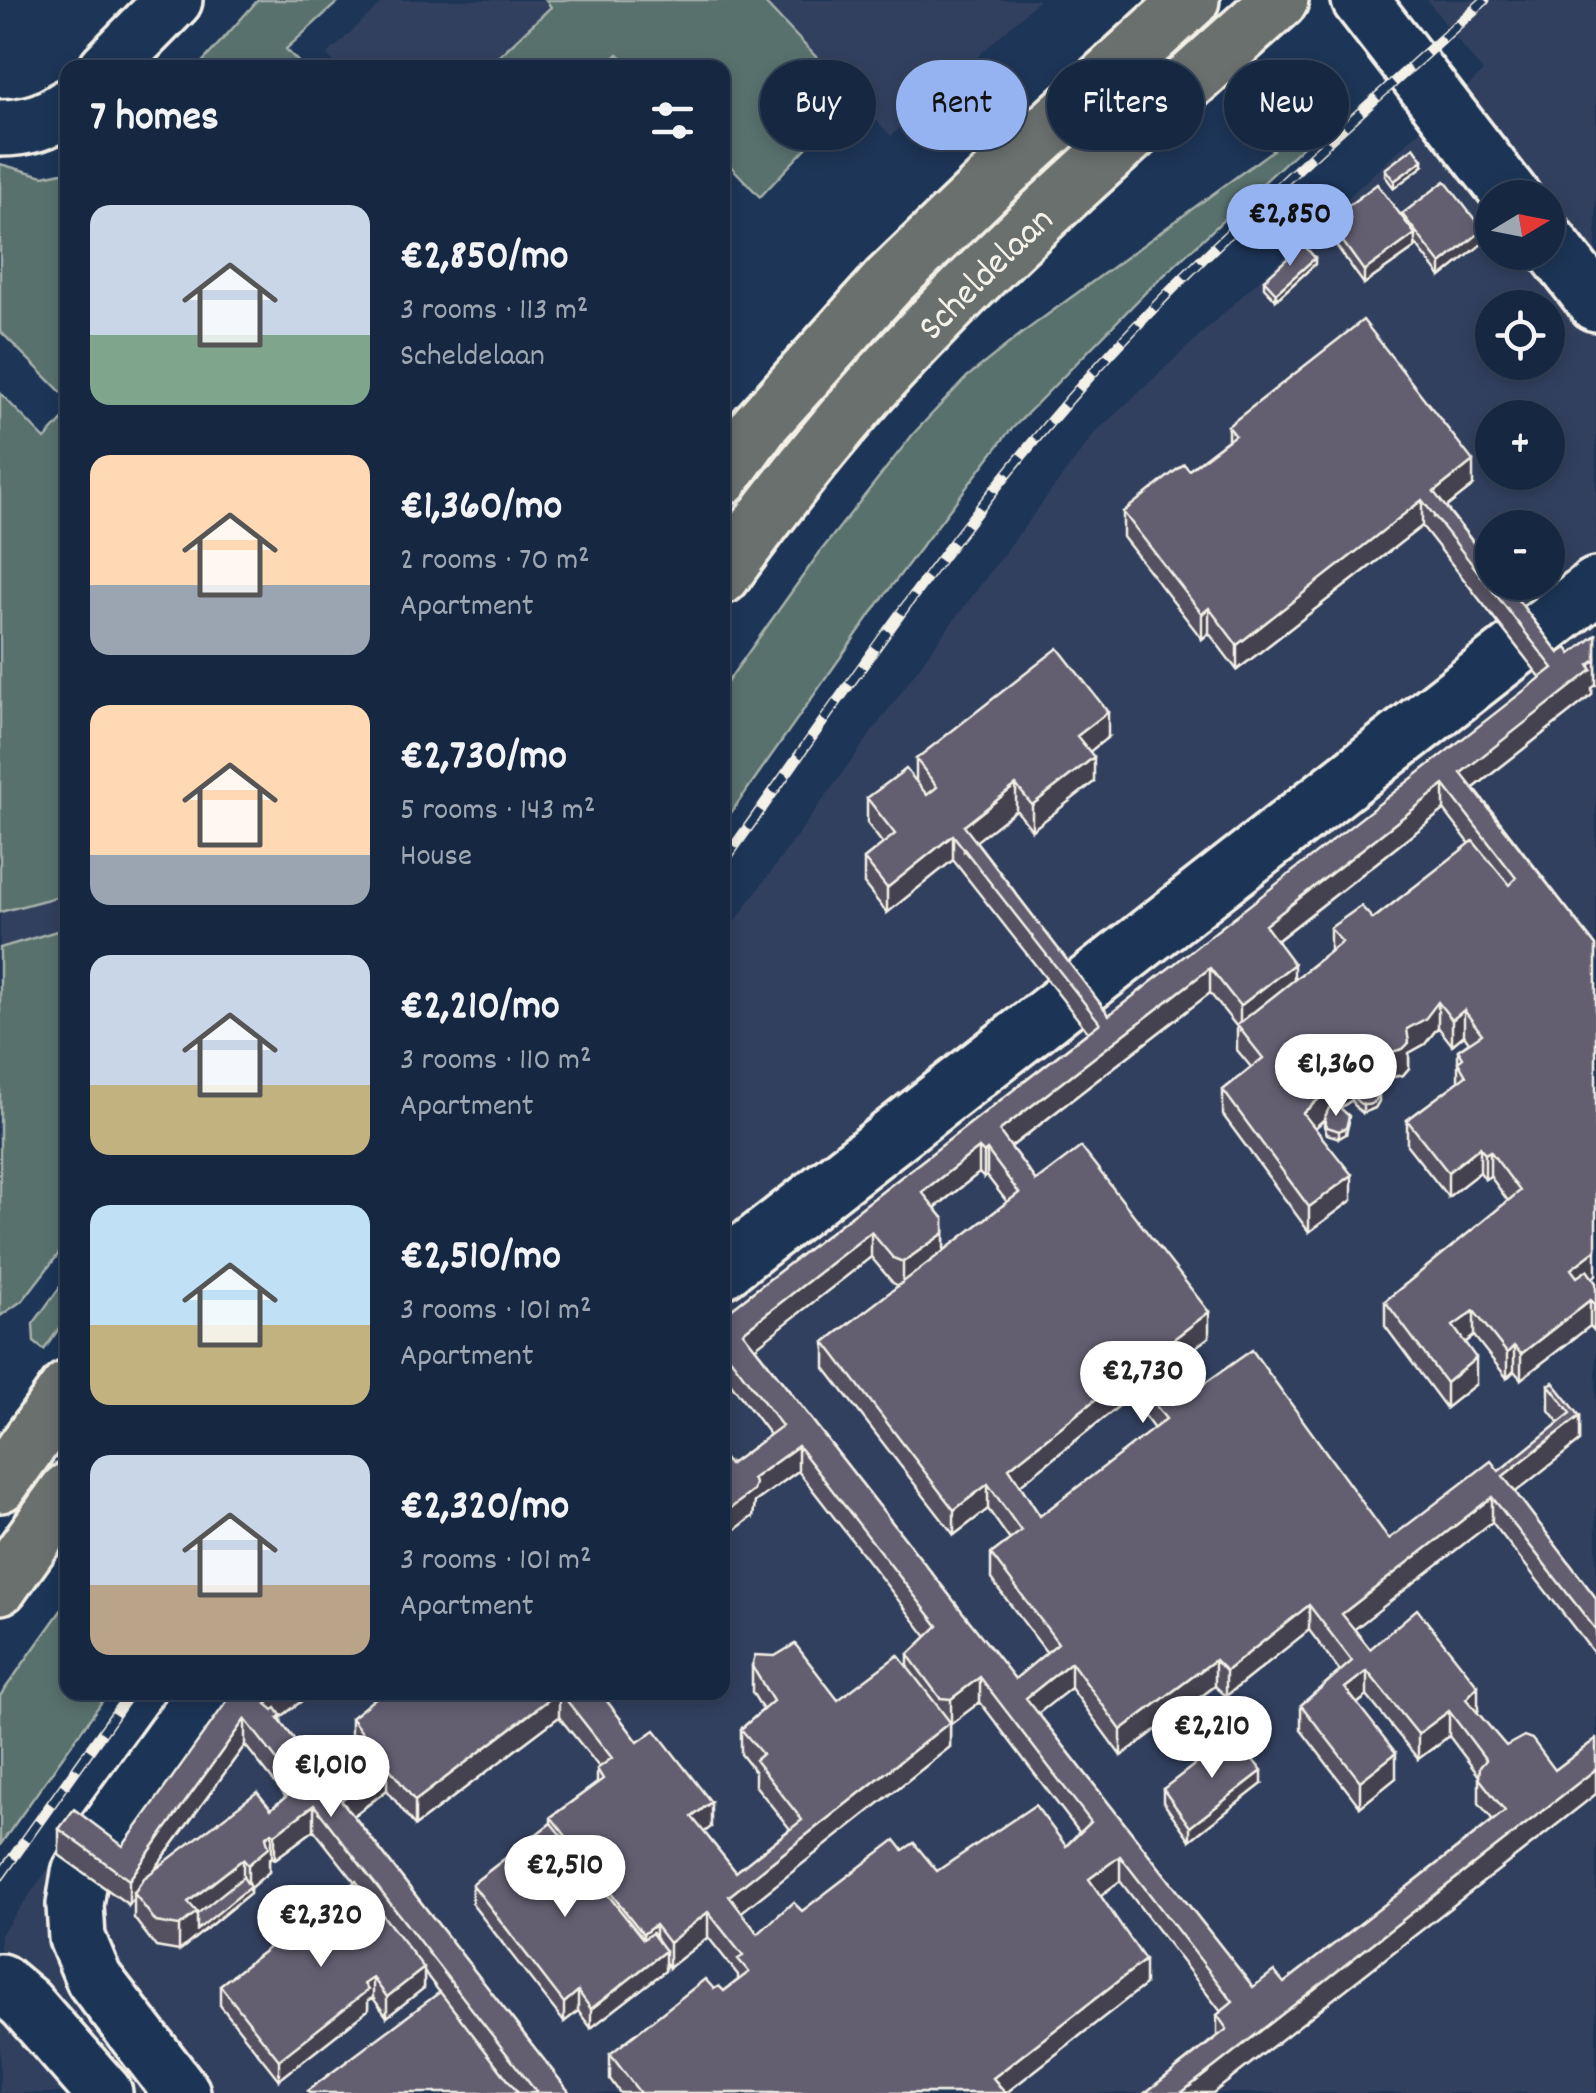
<!DOCTYPE html>
<meta charset="utf-8">
<style>
:root{--surface:#162841;--page:#1f3048;--text:#f1f3f6;--muted:#9ea6b1;--line:#35445a;--accent:#95b2f1}
body{margin:0;font-family:Dekko,sans-serif;background:var(--page);color:var(--text);height:100vh;display:flex;flex-direction:column;font-size:38px;white-space:nowrap}
*{box-sizing:border-box;margin:0}
p{font-size:32px;color:var(--muted)}
.icon{flex:none;width:55px;height:55px;fill:none;stroke:currentColor;stroke-width:2;stroke-linecap:round;stroke-linejoin:round}
.map{position:relative;flex:1;overflow:hidden}
.panel{position:absolute;left:60px;top:60px;width:670px;height:1640px;display:flex;flex-direction:column;background:var(--surface);border-radius:20px;box-shadow:0 5px 15px #0003,0 0 0 2px var(--line)}
.panel>*{flex:none}
.guide{position:absolute;left:760px;top:60px;width:685px;height:90px;display:flex;gap:20px}
.needle{width:65px;rotate:80deg}
.fabs{position:absolute;left:1475px;top:180px;display:grid;gap:20px}
.fabs a{display:grid;place-items:center;width:90px;height:90px;border-radius:50%;background:var(--surface);box-shadow:0 5px 15px #0003,0 0 0 2px var(--line);font-size:50px}
.price{position:absolute;translate:-50% -85px;padding:0 22px;border-radius:35px;background:#fff;color:#222;font-size:32px;line-height:65px;filter:drop-shadow(0 2px 5px #0008)}
.price::after{content:'';position:absolute;left:50%;top:60px;width:30px;height:22px;margin-left:-15px;background:inherit;clip-path:polygon(0 0,100% 0,50% 100%)}
.price.current{background:var(--accent);color:#111}
ul{padding:0;list-style:none}
li{display:flex;align-items:center;gap:30px;height:250px;padding:0 30px}
li span{display:grid;place-items:center;flex:none;width:280px;height:200px;border-radius:20px;color:#555}
li>.icon{margin-inline-start:auto}
span .icon{width:120px;height:120px;fill:#fffc;stroke-width:1}
li b{font-size:42px}
h2{display:flex;justify-content:space-between;align-items:center;height:120px;padding:0 30px;font-size:42px}
.tag{padding:0 35px;border-radius:45px;background:var(--surface);box-shadow:0 5px 15px #0003,0 0 0 2px var(--line);font-size:35px;line-height:90px}
.tag.current{background:var(--accent);color:#111}
.map>svg:first-child{display:block}
.built{fill:#32415f;fill-rule:evenodd}
.green{fill:#59716d;stroke:#a6b1aa;stroke-width:2.5}
.lines{fill:none;stroke-linecap:round;stroke-linejoin:round}
.minor-casing{stroke:#f4f1e8;stroke-width:62}
.major-casing{stroke:#f4f1e8;stroke-width:62}
.minor{stroke:#1d3557;stroke-width:55}
.major{stroke:#6b706d;stroke-width:55}
.rail-casing{stroke:#f4f1e8;stroke-width:11}
.rail{stroke:#1d3557;stroke-width:8;stroke-dasharray:22;stroke-linecap:butt}
.wall{fill:#555161;stroke:#f4f1e8;stroke-width:2.5;fill-rule:evenodd}
.shaded-wall{fill:#45424f;stroke:#f4f1e8;stroke-width:2.5}
.building{fill:#635e71;stroke:#f4f1e8;stroke-width:2.5;fill-rule:evenodd}
.labels{text-anchor:middle;stroke-width:8;stroke-linejoin:round;paint-order:stroke}
.street-label{font-size:38px;fill:#f4f1e8;stroke:#1d3557}
</style>
<div class="map">
<svg width="1596" height="2093" viewBox="0 0 1596 2093">
<rect width="100%" height="100%" fill="#1d3557"/>
<filter id="ink" filterUnits="userSpaceOnUse"><feTurbulence type="fractalNoise" baseFrequency=".01" numOctaves="2"/><feDisplacementMap in="SourceGraphic" scale="20" xChannelSelector="R" yChannelSelector="G"/><feConvolveMatrix kernelMatrix="1 2 1 2 8 2 1 2 1" color-interpolation-filters="sRGB"/></filter>
<g filter="url(#ink)">
<g class="built">
<polygon points="385,0 546,0 551,6 487,67 339,67 327,55"/>
<polygon points="762,0 1039,0 891,136"/>
<path d="M1427,0H1596V2093H0V1935L177,1693L722,1692L723,938L936,644L1095,433L1483,72ZM1492,198H1548V252H1492ZM1492,308H1548V362H1492ZM1492,418H1548V472H1492ZM1492,528H1548V582H1492Z"/>
<polygon points="67,894 67,928 0,948 0,912"/>
</g>
<g class="green">
<polygon points="258,0 340,0 286,49 303,67 198,67"/>
<polygon points="546,0 762,0 854,97 760,197 723,158 722,68 632,67 618,54 605,67 502,67 496,59 551,7"/>
<polygon points="1309,66 1346,106 1146,292 1007,434 881,600 723,824 723,688 820,552 914,433 967,377 1021,334 1273,150 1261,104"/>
<polygon points="0,164 43,176 67,171 67,398 0,331"/>
<polygon points="0,393 45,439 68,414 67,894 0,912"/>
<polygon points="67,928 67,1243 23,1300 0,1316 0,948"/>
<polygon points="67,1277 67,1317 44,1350 34,1342 33,1324"/>
<polygon points="67,1602 68,1692 108,1693 0,1845 0,1696"/>
</g>
<g class="lines">
<g class="minor-casing">
<g id="minor">
<polyline points="1360,0 1513,198"/>
<polyline points="107,68 174,0"/>
<path d="M0,128C26,128 46,122 68,107"/>
<polyline points="1548,241 1596,303"/>
<polyline points="722,1270 1596,586"/>
<polyline points="0,1982 25,2003 104,2093"/>
<polyline points="182,2093 94,1979 77,1938 75,1905 80,1873 99,1840 206,1692"/>
</g>
</g>
<g class="major-casing">
<g id="major">
<polyline points="722,477 759,426 889,281 997,177 1191,0"/>
<path id="s1" d="M722,576C777,500 835,426 899,358C1017,231 1151,117 1280,0"/>
<polyline points="0,1484 68,1389"/>
<polyline points="0,1586 68,1491"/>
</g>
</g>
<use href="#minor" class="minor"/>
<use href="#major" class="major"/>
<g class="rail-casing">
<g id="rail">
<path d="M722,864C841,698 954,527 1091,375C1212,240 1351,122 1485,0"/>
<polyline points="0,1876 131,1692"/>
</g>
</g>
<use href="#rail" class="rail"/>
</g>
<g class="wall">
<polygon points="1423,166 1394,188 1385,176 1385,169"/>
<polygon points="1402,214 1483,243 1441,277 1415,243 1415,248 1364,284 1328,234 1328,221 1402,218"/>
<polygon points="1315,264 1276,300 1264,287 1264,280"/>
<path d="M1228,426L1473,486L1446,507L1559,653L1571,654L1596,635V685L1592,688V695L1474,788L1596,946L1592,1278L1596,1283L1594,1330L1590,1326L1521,1379L1514,1371L1507,1378L1474,1336L1465,1343L1476,1384L1446,1408L1385,1326V1301L1508,1201L1490,1176L1485,1179L1480,1172L1448,1197L1407,1145V1120L1458,1082V1050L1469,1042L1464,1035L1452,1045L1438,1027L1425,1044L1409,1053V1068L1403,1075L1392,1077L1386,1074L1374,1084L1379,1101L1375,1108L1363,1113L1356,1108L1352,1100L1340,1108L1349,1122L1346,1134L1339,1138L1327,1134L1324,1126V1120L1315,1128L1352,1200L1309,1232L1223,1115V1090L1251,1067L1237,1050V1027L1210,993L1011,1147L1036,1181L1209,1337L1163,1372V1377L1181,1400L1389,1539L1499,1471L1559,1423L1549,1410V1385L1580,1416V1441L1515,1492L1596,1598V1656L1492,1522L1354,1629L1370,1649L1478,1711L1477,1712L1506,1746L1555,1770L1596,1739V1794L1213,2093H1145L1217,2036V2015L1221,2012L1120,1881L1101,1896L1145,1985L1006,2093H620L610,2079V2054L714,1989L724,1991L738,1980V1975L708,1937L669,1968L665,1962V1971L591,2028L578,2011L564,2022L472,1904V1884L551,1823V1817L597,1783V1769L599,1767L559,1717L415,1826L387,1790L354,1816L570,2093H518L424,1972V1988L387,2017L373,1998L368,2000V2010L279,2080L220,2005V1985L355,1882L314,1830L275,1859L272,1857L269,1859V1872L250,1888V1893L179,1951L156,1947L134,1918V1898L129,1905L59,1855V1829L123,1846L238,1692H313L281,1717V1723L333,1789L367,1764L351,1743V1718L383,1692H600L638,1742L711,1827L704,1832L736,1872L790,1829L755,1785V1772L741,1754V1729L763,1710L752,1692V1666L838,1700L908,1668V1655L927,1637L798,1471L755,1502L753,1516L727,1463L734,1462L770,1435L722,1372V1316L1088,1032L953,860L887,913L864,884V859L883,844L867,823V798L916,781V759L1108,737L1089,752L1094,782L1032,830L1016,810L976,841L1109,1015L1541,678L1422,526L1237,670L1209,633L1202,639L1123,537V512L1189,470L1228,440ZM1444,810L1470,844L1373,919L1330,928V951L1294,980L1277,941ZM979,1173L984,1178L987,1176L1007,1202L944,1251V1219L935,1208ZM871,1257L893,1283L899,1286L825,1342V1368L954,1535L988,1509L1010,1540L991,1554V1579L1047,1653L1015,1679L755,1347ZM1130,1397L1154,1429L1040,1516L1020,1485ZM1309,1630L1340,1671L1301,1705V1730L1360,1807L1396,1778L1357,1704L1367,1696L1418,1759L1449,1736L1479,1776V1803L1493,1820L1284,1983L1253,1987L1038,1713L1071,1688L1121,1756L1215,1686L1226,1696ZM980,1702L1079,1832L1066,1846L937,1871L903,1850L802,1911L758,1934L741,1912L950,1747V1724ZM245,1745L286,1797L271,1809L155,1869Z"/>
<polygon points="1262,1784 1190,1840 1163,1802 1163,1789"/>
</g>
<g class="shaded-wall">
<polygon points="1423,160 1423,166 1394,188 1394,181"/>
<polygon points="1483,230 1483,243 1441,277 1441,264"/>
<polygon points="1415,234 1415,248 1364,284 1364,271"/>
<polygon points="1315,258 1315,264 1276,300 1276,293"/>
<polygon points="1473,461 1473,486 1434,517 1434,492"/>
<polygon points="1422,500 1422,526 1237,670 1237,645"/>
<polygon points="1209,608 1209,633 1202,639 1202,614"/>
<polygon points="1596,660 1596,685 1592,688 1592,695 1461,798 1461,773"/>
<polygon points="1108,712 1108,737 1077,762 1077,736"/>
<polygon points="1094,757 1094,782 1032,830 1032,805"/>
<polygon points="1016,785 1016,810 964,851 964,826"/>
<polygon points="1444,785 1444,810 1265,950 1265,925"/>
<polygon points="953,835 953,860 887,913 887,888"/>
<polygon points="1294,964 1294,989 1240,1031 1240,1006"/>
<polygon points="1210,968 1210,993 999,1156 999,1131"/>
<polygon points="1438,1002 1438,1027 1425,1044 1409,1053 1409,1068 1403,1075 1392,1077 1392,1052 1407,1029"/>
<polygon points="1464,1010 1464,1035 1452,1045 1452,1020"/>
<polygon points="1386,1049 1386,1074 1370,1087 1370,1062"/>
<polygon points="1358,1064 1358,1089 1352,1093 1352,1100 1329,1115 1303,1138 1303,1113"/>
<polygon points="1379,1094 1379,1101 1375,1108 1363,1113 1363,1106"/>
<polygon points="1349,1116 1346,1134 1339,1138 1339,1131"/>
<polygon points="1480,1147 1480,1172 1448,1197 1448,1172"/>
<polygon points="979,1148 979,1173 922,1218 922,1192"/>
<polygon points="987,1150 987,1176 984,1178 984,1153"/>
<polygon points="1490,1151 1490,1176 1485,1179 1485,1154"/>
<polygon points="1352,1175 1352,1200 1309,1232 1309,1207"/>
<polygon points="871,1232 871,1257 743,1357 743,1332"/>
<polygon points="944,1233 944,1258 903,1287 903,1262"/>
<polygon points="1596,1250 1596,1275 1571,1294 1571,1269"/>
<polygon points="1590,1300 1590,1326 1521,1379 1521,1354"/>
<polygon points="1596,1303 1596,1329 1594,1330 1594,1304"/>
<polygon points="1474,1311 1474,1336 1453,1351 1453,1326"/>
<polygon points="1209,1312 1209,1337 1163,1372 1163,1387 1156,1393 1158,1351"/>
<polygon points="1514,1346 1514,1371 1507,1378 1507,1353"/>
<polygon points="1476,1358 1476,1384 1446,1408 1446,1383"/>
<polygon points="1130,1372 1130,1397 1009,1494 1009,1468"/>
<polygon points="1580,1416 1580,1441 1503,1502 1503,1476"/>
<polygon points="798,1446 798,1471 755,1502 753,1516 722,1540 722,1515 752,1479"/>
<polygon points="988,1484 988,1509 954,1535 954,1510"/>
<polygon points="1492,1497 1492,1522 1342,1639 1342,1614"/>
<polygon points="725,1551 725,1577 722,1579 722,1554"/>
<polygon points="1309,1605 1309,1630 1226,1696 1226,1671"/>
<polygon points="1215,1660 1215,1686 1121,1756 1121,1730"/>
<polygon points="1071,1662 1071,1688 1026,1723 1026,1698"/>
<polygon points="1367,1671 1367,1696 1345,1713 1345,1688"/>
<polygon points="980,1677 980,1702 951,1724 951,1699"/>
<polygon points="1478,1686 1478,1711 1466,1724 1466,1699"/>
<polygon points="281,1692 313,1692 281,1717 281,1740 266,1704"/>
<polygon points="559,1692 559,1717 415,1826 415,1801"/>
<polygon points="1449,1711 1449,1736 1418,1759 1418,1734"/>
<polygon points="245,1719 245,1745 136,1895 134,1893 134,1898 129,1905 129,1880"/>
<polygon points="950,1722 950,1747 729,1922 729,1896"/>
<polygon points="1396,1753 1396,1778 1360,1807 1360,1781"/>
<polygon points="387,1765 387,1790 341,1825 341,1800"/>
<polygon points="1596,1769 1596,1794 1213,2093 1181,2093"/>
<polygon points="1262,1771 1262,1784 1190,1840 1190,1827"/>
<polygon points="711,1802 711,1827 692,1842 692,1817"/>
<polygon points="314,1805 314,1830 275,1859 275,1834"/>
<polygon points="272,1832 272,1857 269,1859 269,1872 250,1888 250,1893 179,1951 179,1926 188,1902 243,1859 243,1884 248,1889 248,1865 266,1837"/>
<polygon points="1120,1856 1120,1881 1089,1904 1089,1879"/>
<polygon points="708,1912 708,1937 669,1968 669,1943"/>
<polygon points="655,1925 655,1950 643,1959 643,1934"/>
<polygon points="665,1951 665,1971 591,2028 591,2009"/>
<polygon points="1145,1960 1145,1985 1006,2093 993,2078"/>
<polygon points="424,1968 424,1988 387,2017 387,1997"/>
<polygon points="373,1978 373,1998 368,2000 368,2010 279,2080 279,2060 364,1984"/>
<polygon points="578,1991 578,2011 564,2022 564,2003"/>
</g>
<g class="building">
<polygon points="451,59 458,68 442,68"/>
<polygon points="1414,147 1423,160 1394,181 1385,169"/>
<polygon points="1445,181 1483,230 1441,264 1402,214"/>
<polygon points="1377,184 1415,234 1364,271 1328,221"/>
<polygon points="1303,244 1315,258 1276,293 1264,280"/>
<path d="M1363,320L1473,461L1434,492L1492,567V582H1504L1559,653L1567,648L1571,654L1596,635V660L1589,665L1592,670L1461,773L1596,946V1250L1571,1269L1577,1277L1587,1270L1596,1283V1303L1594,1304L1590,1300L1521,1354L1514,1346L1507,1353L1474,1311L1453,1326L1476,1358L1446,1383L1385,1301L1520,1191L1490,1151L1485,1154L1480,1147L1448,1172L1407,1120L1466,1076L1458,1062L1463,1058L1458,1050L1482,1034L1464,1010L1452,1020L1438,1002L1425,1019L1407,1029L1409,1043L1403,1049L1392,1052L1386,1049L1370,1062L1358,1064L1352,1075L1329,1090L1303,1113L1352,1175L1309,1207L1223,1090L1263,1058L1237,1025L1342,942L1330,928L1361,906L1373,919L1473,841L1509,885L1516,878L1444,785L1265,925L1294,964L1240,1006L1210,968L999,1131L1036,1181L1081,1147L1209,1312L1158,1351L1163,1362L1156,1368L1181,1400L1252,1350L1389,1539L1491,1461L1499,1471L1571,1413L1549,1385L1553,1382L1580,1416L1503,1476L1596,1598V1630L1492,1497L1342,1614L1370,1649L1417,1609L1478,1686L1466,1699L1506,1746L1524,1736L1532,1739L1555,1770L1596,1739V1769L1181,2093H1145L1227,2029L1217,2015L1233,2002L1120,1856L1089,1879L1145,1960L993,2078L1005,2093H640L610,2054L705,1979L714,1989L719,1986L724,1991L749,1972L738,1959L743,1956L708,1912L669,1943L655,1925L643,1934L551,1817L603,1779L597,1769L612,1758L560,1692H600L638,1742L655,1730L711,1802L692,1817L736,1872L802,1820L755,1760L762,1754L741,1729L773,1701L752,1666L755,1655L775,1656L795,1644L838,1700L898,1655L950,1722L729,1896L758,1934L793,1902L802,1911L895,1840L903,1850L914,1843L937,1871L1035,1805L1066,1846L1091,1822L980,1677L951,1699L940,1698L908,1655L938,1626L798,1446L752,1479L755,1483L753,1491L722,1515V1460L724,1459L729,1465L782,1426L722,1347V1316L1100,1023L953,835L887,888L864,859L895,834L867,798L906,769L927,795L937,787L916,759L1058,648L1108,712L1077,736L1094,757L1032,805L1016,785L964,826L1109,1015L1553,668L1422,500L1237,645L1209,608L1202,614L1123,512L1184,464L1189,470L1235,435L1228,426ZM979,1148L984,1153L987,1150L1019,1193L825,1342L954,1510L988,1484L1021,1531L991,1554L1058,1643L1015,1679L743,1332L871,1232L893,1258L903,1262L944,1233V1219L922,1192ZM1130,1372L1166,1419L1040,1516L1009,1468ZM1309,1605L1352,1661L1301,1705L1360,1781L1396,1753L1345,1688L1367,1671L1418,1734L1449,1711L1486,1760L1480,1767L1479,1778L1505,1811L1284,1983L1274,1971L1253,1987L1026,1698L1071,1662L1121,1730L1215,1660L1226,1671Z"/>
<circle cx="1366" cy="1093" r="12"/>
<polygon points="1337,1105 1349,1116 1346,1128 1339,1131 1327,1127 1324,1119 1329,1108"/>
<polygon points="238,1692 281,1692 266,1704 273,1710 276,1708 281,1715 278,1718 333,1789 379,1755 351,1718 383,1692 558,1692 415,1801 387,1765 341,1800 570,2093 537,2093 314,1805 275,1834 272,1832 266,1837 269,1847 248,1865 243,1859 188,1902 197,1912 179,1926 156,1922 134,1893 144,1878 257,1792 271,1809 298,1787 245,1719 129,1880 59,1829 74,1809 123,1846 227,1701"/>
<polygon points="1233,1735 1262,1771 1190,1827 1163,1789"/>
<polygon points="551,1823 643,1939 652,1933 665,1951 591,2009 578,1991 564,2003 472,1884"/>
<polygon points="243,1877 250,1887 197,1930 197,1914"/>
<polygon points="356,1881 424,1968 387,1997 373,1978 364,1984 368,1990 279,2060 220,1985"/>
<polygon points="440,1992 518,2093 309,2093 307,2091"/>
</g>
</g>
<g class="labels">
<g class="street-label">
<text dy="13" stroke="none"><textPath href="#s1" startOffset="402">Scheldelaan</textPath></text>
</g>
</g>
</svg>
<div class="fabs">
<a><svg class="needle" viewBox="-14 -14 28 28"><path d="M0-13l5 13h-10z" fill="#e53935"/><path d="M0 13l5-13h-10z" fill="#9ea6b1"/></svg></a>
<a><svg class="icon" aria-label="locate" viewBox="0 0 24 24"><circle cx="12" cy="12" r="6"/><path d="M12 2v4M12 18v4M2 12h4M18 12h4"/></svg></a>
<a>+</a>
<a>−</a>
</div>
<b class="price current" style="left:1290px;top:269px">€2,850</b>
<b class="price" style="left:1336px;top:1119px">€1,360</b>
<b class="price" style="left:1143px;top:1426px">€2,730</b>
<b class="price" style="left:1212px;top:1781px">€2,210</b>
<b class="price" style="left:331px;top:1820px">€1,010</b>
<b class="price" style="left:565px;top:1920px">€2,510</b>
<b class="price" style="left:321px;top:1970px">€2,320</b>
<div class="guide">
<a class="tag">Buy</a>
<a class="tag current">Rent</a>
<a class="tag">Filters</a>
<a class="tag">New</a>
</div>
<section class="panel">
<h2>7 homes<svg class="icon" aria-label="filters" viewBox="0 0 24 24"><path d="M4 7h16M4 17h16"/><circle cx="9" cy="7" r="2"/><circle cx="15" cy="17" r="2"/></svg></h2>
<ul>
<li><span style="background:linear-gradient(#c9d6e8 65%,#7fa58c 0)"><svg class="icon" aria-label="home" viewBox="0 0 24 24"><path d="M3 11l9-7 9 7M6 9v11h12V9"/></svg></span><div><b>€2,850/mo</b><p>3 rooms · 113 m²</p><p>Scheldelaan</p></div></li>
<li><span style="background:linear-gradient(#ffd9b3 65%,#9aa5b1 0)"><svg class="icon" aria-label="home" viewBox="0 0 24 24"><path d="M3 11l9-7 9 7M6 9v11h12V9"/></svg></span><div><b>€1,360/mo</b><p>2 rooms · 70 m²</p><p>Apartment</p></div></li>
<li><span style="background:linear-gradient(#ffd9b3 75%,#9aa5b1 0)"><svg class="icon" aria-label="home" viewBox="0 0 24 24"><path d="M3 11l9-7 9 7M6 9v11h12V9"/></svg></span><div><b>€2,730/mo</b><p>5 rooms · 143 m²</p><p>House</p></div></li>
<li><span style="background:linear-gradient(#c9d6e8 65%,#c2b280 0)"><svg class="icon" aria-label="home" viewBox="0 0 24 24"><path d="M3 11l9-7 9 7M6 9v11h12V9"/></svg></span><div><b>€2,210/mo</b><p>3 rooms · 110 m²</p><p>Apartment</p></div></li>
<li><span style="background:linear-gradient(#bfe0f5 60%,#c2b280 0)"><svg class="icon" aria-label="home" viewBox="0 0 24 24"><path d="M3 11l9-7 9 7M6 9v11h12V9"/></svg></span><div><b>€2,510/mo</b><p>3 rooms · 101 m²</p><p>Apartment</p></div></li>
<li><span style="background:linear-gradient(#c9d6e8 65%,#b9a48a 0)"><svg class="icon" aria-label="home" viewBox="0 0 24 24"><path d="M3 11l9-7 9 7M6 9v11h12V9"/></svg></span><div><b>€2,320/mo</b><p>3 rooms · 101 m²</p><p>Apartment</p></div></li>
</ul>
</section>
</div>
